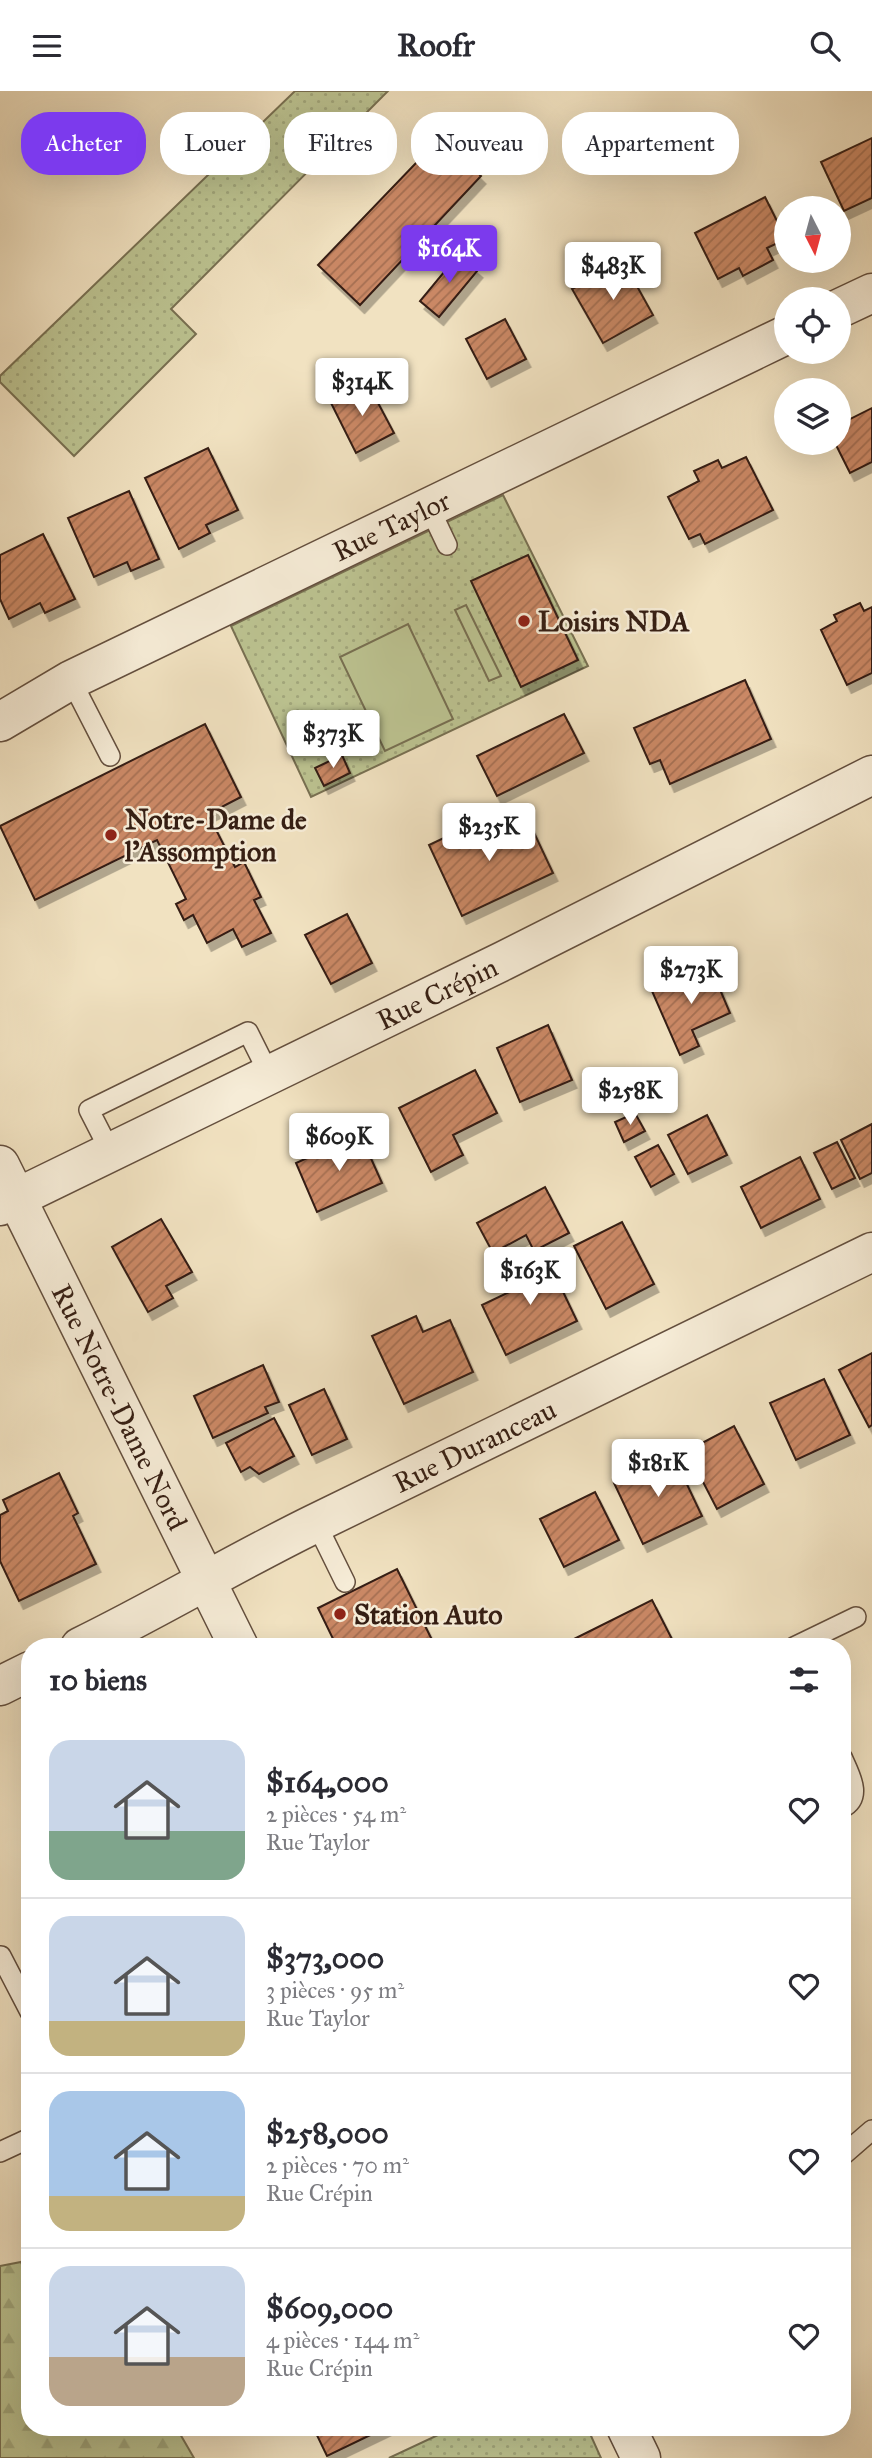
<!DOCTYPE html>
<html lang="fr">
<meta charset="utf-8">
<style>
:root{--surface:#fff;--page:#f7f7f7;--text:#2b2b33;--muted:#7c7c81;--line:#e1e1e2;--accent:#7c3aed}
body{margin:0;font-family:"IM FELL Great Primer",serif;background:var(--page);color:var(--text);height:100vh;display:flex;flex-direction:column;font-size:26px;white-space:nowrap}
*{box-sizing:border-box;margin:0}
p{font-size:23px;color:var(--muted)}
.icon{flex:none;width:38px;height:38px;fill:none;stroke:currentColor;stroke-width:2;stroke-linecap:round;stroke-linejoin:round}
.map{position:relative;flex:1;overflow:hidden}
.drawer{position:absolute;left:21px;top:1547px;width:830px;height:798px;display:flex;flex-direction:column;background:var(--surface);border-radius:28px;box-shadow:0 7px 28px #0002}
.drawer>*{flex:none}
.banner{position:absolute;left:21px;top:21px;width:831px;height:63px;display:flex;gap:14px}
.needle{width:46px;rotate:174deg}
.fabs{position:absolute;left:774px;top:105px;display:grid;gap:14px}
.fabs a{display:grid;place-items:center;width:77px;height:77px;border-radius:50%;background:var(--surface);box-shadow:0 7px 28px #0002;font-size:35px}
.price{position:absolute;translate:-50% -60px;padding:0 16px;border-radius:7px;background:#fff;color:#222;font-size:23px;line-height:46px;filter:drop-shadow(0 2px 4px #0008)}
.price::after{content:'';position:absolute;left:50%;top:42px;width:21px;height:16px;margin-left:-10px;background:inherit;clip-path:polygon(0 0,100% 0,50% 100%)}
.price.current{background:var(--accent);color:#fff}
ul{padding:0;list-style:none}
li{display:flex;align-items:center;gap:21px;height:175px;padding:0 28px}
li+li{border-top:2px solid var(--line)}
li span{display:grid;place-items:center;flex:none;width:196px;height:140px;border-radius:21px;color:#555}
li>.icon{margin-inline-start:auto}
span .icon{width:84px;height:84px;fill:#fffc;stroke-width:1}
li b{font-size:30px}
h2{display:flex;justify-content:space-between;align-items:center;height:84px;padding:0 28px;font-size:30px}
.tag{padding:0 24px;border-radius:28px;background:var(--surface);box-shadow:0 7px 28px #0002;font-size:24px;line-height:63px}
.tag.current{background:var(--accent);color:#fff}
header{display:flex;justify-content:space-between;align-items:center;height:91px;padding:0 28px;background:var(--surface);font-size:32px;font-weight:700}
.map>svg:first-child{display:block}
.grass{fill:url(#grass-dots);stroke:#787052;stroke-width:2}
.forest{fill:url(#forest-firs);stroke:#787052;stroke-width:2}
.garden{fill:#bcc391;stroke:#787052;stroke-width:2}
.building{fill:url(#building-hatch);stroke:#351e13;stroke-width:2;filter:url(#shadow)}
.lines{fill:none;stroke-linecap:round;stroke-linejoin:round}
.service-casing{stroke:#644f3e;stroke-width:22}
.minor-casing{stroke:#644f3e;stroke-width:41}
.service{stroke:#f6ecd7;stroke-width:19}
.minor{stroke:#f6ecd7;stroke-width:38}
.poi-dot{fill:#8f2418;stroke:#f6ecd7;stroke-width:2.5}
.labels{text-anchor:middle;stroke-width:5;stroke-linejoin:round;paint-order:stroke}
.street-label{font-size:28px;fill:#351e13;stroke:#f6ecd7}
.poi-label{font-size:28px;font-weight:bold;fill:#351e13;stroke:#f6ecd7;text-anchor:start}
</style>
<header><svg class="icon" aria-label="menu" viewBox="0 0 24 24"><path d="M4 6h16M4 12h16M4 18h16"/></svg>Roofr<svg class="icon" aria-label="search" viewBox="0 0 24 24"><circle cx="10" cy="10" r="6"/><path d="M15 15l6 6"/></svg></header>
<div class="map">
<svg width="872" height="2367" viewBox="0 0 872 2367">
<defs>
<pattern id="grass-dots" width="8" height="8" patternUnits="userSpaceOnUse" patternTransform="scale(1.75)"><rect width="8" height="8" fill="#bcc391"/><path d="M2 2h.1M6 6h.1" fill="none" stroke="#a2a77c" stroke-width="1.8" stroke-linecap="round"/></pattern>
<pattern id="forest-firs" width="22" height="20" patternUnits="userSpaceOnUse" patternTransform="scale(1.75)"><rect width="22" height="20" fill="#bcc391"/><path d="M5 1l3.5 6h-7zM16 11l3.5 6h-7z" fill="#a2a77c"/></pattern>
<pattern id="building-hatch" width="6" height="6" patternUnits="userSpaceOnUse" patternTransform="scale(1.75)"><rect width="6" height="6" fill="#ca8865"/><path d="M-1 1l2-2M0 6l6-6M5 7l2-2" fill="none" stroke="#a56f52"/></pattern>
<filter id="shadow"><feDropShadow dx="4.5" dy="8" stdDeviation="0" flood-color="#0004"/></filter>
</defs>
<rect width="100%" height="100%" fill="#f1e2c1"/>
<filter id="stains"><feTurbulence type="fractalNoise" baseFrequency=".00286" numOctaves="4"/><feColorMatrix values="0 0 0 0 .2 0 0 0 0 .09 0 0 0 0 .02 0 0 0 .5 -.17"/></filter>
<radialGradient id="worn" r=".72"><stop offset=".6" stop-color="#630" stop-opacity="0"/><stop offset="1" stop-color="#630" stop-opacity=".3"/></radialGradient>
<g class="grass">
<polygon points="295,0 388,0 171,218 196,243 74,365 0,291 0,285"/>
<polygon points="503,404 588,575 311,706 231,535"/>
<polygon points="455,2336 587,2336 601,2367 389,2367"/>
</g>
<polygon class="forest" points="21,2171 30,2196 30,2336 176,2336 194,2367 0,2367 0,2175"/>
<g class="garden">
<polygon points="466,514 501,585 489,590 455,519"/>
<polygon points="408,533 453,628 385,660 340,566"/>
</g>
<g class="building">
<polygon points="441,46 481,85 360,214 318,174"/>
<polygon points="872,47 872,107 844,120 821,71"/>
<polygon points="765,106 786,148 767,157 773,169 743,185 739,177 718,188 695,142"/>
<polygon points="459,163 478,179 439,226 420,210"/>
<polygon points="623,170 653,224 603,252 572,198"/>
<polygon points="505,228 526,268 487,288 466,248"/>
<polygon points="368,293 394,342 356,362 331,312"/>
<polygon points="872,317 872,371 850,382 835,352 838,352 838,334"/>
<polygon points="208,357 238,419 206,434 210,442 179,458 145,387"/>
<polygon points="746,366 773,419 705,453 700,443 689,448 668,406 699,390 694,380 718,369 722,377"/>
<polygon points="129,400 159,468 131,480 127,471 94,486 68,427"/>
<polygon points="43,443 75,508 45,522 40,512 9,528 0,508 0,464"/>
<polygon points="528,464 578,569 521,596 471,490"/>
<polygon points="860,512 864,520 872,516 872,582 847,594 821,539 837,530 834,524"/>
<polygon points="745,589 771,648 670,693 660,669 650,673 634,637"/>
<polygon points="564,623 584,662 497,705 477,665"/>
<polygon points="205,633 241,706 208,723 235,776 244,771 261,806 254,809 271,842 242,856 233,838 207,852 193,824 184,829 176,813 186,808 157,749 35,809 0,735"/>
<polygon points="342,664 350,682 324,695 315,677"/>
<polygon points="490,725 500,745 529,731 553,782 462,825 429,754"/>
<polygon points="347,823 372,872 331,893 305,844"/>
<polygon points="710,875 730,922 692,939 699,955 680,964 652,900"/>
<polygon points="548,934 572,989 520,1011 497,957"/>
<polygon points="475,979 497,1022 453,1044 463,1064 431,1081 399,1017"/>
<polygon points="635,1022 645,1040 624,1051 615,1031"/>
<polygon points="707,1024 727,1064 688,1083 668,1044"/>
<polygon points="872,1033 872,1082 860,1088 841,1049"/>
<polygon points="360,1043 382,1092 317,1121 296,1072"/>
<polygon points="837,1051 855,1087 832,1098 814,1062"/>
<polygon points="658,1054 674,1083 651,1096 635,1066"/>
<polygon points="800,1066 820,1108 761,1137 741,1096"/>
<polygon points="545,1096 569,1142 534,1160 526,1144 493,1162 477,1132"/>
<polygon points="161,1128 192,1181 166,1195 173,1207 148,1221 112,1156"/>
<polygon points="622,1131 654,1193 606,1218 574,1155"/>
<polygon points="544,1161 577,1230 506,1264 482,1214 524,1194 515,1175"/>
<polygon points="416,1225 423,1241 450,1229 473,1281 404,1313 372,1245"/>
<polygon points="872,1262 872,1334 869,1336 839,1279"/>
<polygon points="263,1274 279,1311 265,1316 268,1322 213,1347 194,1305"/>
<polygon points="824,1288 850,1344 796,1369 770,1312"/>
<polygon points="324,1298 347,1348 312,1364 289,1314"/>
<polygon points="274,1327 294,1365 259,1383 250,1376 241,1381 226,1352"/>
<polygon points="734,1335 764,1393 717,1418 687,1360"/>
<polygon points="673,1364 702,1425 643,1453 614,1392"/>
<polygon points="59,1382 78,1422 73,1425 96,1473 19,1510 0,1470 0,1424 8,1420 3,1409"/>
<polygon points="595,1401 619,1449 564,1476 540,1428"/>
<polygon points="397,1478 435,1555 337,1556 318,1517"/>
<polygon points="652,1509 676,1556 558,1556"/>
<polygon points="313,2336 387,2336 327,2365"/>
</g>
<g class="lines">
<g class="service-casing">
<g id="service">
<polyline points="429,416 447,454"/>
<polyline points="71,589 110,665"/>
<polyline points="110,1060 89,1019 248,941 269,983"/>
<polyline points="316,1432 345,1491"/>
<polyline points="794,1556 856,1526"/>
<path d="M842,1666C849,1683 864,1706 842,1717"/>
<polyline points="1,1865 30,1921"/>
<polyline points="0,2061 30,2047"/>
<polyline points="842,2065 872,2039"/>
</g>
</g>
<g class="minor-casing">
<g id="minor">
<polyline points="838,218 872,202"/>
<path id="s1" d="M0,631L71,589L786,244"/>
<path id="s2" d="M0,1074L239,1556"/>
<path id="s3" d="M0,1115L503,870L872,684"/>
<path id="s4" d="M80,1556C160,1517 236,1471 316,1432L872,1161"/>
<polyline points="0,1595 30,1580"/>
<polyline points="626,2336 641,2367"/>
</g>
</g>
<use href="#service" class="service"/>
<use href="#minor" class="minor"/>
</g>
<g class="poi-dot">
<circle cx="524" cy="530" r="7"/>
<circle cx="111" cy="744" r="7"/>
<circle cx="340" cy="1523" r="7"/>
</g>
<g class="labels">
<g class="street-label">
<text dy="10" stroke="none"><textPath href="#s1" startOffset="438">Rue Taylor</textPath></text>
<text dy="10" stroke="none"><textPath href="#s3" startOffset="486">Rue Crépin</textPath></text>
<text dy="10" stroke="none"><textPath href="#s2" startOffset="270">Rue Notre-Dame Nord</textPath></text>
<text dy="10" stroke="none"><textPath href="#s4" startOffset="443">Rue Duranceau</textPath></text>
</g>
<g class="poi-label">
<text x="538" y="540">Loisirs NDA</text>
<text x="125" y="738">Notre-Dame de<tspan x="125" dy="32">l'Assomption</tspan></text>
<text x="354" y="1533">Station Auto</text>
</g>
</g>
<rect width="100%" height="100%" filter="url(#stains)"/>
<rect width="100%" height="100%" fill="url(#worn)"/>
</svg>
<div class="fabs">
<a><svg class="needle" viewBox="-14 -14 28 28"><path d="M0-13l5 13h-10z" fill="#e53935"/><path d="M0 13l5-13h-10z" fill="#7c7c81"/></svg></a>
<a><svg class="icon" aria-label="locate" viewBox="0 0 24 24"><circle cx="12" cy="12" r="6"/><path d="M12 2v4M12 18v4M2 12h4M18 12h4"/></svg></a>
<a><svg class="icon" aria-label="layers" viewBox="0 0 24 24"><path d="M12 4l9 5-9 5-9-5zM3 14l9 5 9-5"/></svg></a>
</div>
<b class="price current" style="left:449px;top:194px">$164K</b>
<b class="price" style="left:613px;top:211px">$483K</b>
<b class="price" style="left:362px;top:327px">$314K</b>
<b class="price" style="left:333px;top:679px">$373K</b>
<b class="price" style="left:489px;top:772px">$235K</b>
<b class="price" style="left:691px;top:915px">$273K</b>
<b class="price" style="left:630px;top:1036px">$258K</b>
<b class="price" style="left:339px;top:1082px">$609K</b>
<b class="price" style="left:530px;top:1216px">$163K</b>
<b class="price" style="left:658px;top:1408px">$181K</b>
<div class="banner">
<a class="tag current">Acheter</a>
<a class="tag">Louer</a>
<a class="tag">Filtres</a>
<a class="tag">Nouveau</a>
<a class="tag">Appartement</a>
</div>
<section class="drawer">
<h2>10 biens<svg class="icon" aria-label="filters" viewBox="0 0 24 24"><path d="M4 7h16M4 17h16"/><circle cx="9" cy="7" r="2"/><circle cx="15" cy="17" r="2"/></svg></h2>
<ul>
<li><span style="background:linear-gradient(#c9d6e8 65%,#7fa58c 0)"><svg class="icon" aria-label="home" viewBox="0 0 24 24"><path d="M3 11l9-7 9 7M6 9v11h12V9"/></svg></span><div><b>$164,000</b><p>2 pièces · 54 m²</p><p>Rue Taylor</p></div><svg class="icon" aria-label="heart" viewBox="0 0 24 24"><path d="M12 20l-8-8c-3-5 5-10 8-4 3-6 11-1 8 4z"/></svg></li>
<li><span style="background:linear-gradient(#c9d6e8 75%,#c2b280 0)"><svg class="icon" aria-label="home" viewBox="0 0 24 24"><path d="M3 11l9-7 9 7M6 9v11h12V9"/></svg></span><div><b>$373,000</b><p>3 pièces · 95 m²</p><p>Rue Taylor</p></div><svg class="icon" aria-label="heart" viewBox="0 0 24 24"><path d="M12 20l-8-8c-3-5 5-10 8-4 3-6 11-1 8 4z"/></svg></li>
<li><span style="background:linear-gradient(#a9c7e8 75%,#c2b280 0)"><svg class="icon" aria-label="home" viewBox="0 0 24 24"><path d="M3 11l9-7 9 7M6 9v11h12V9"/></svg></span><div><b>$258,000</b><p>2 pièces · 70 m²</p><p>Rue Crépin</p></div><svg class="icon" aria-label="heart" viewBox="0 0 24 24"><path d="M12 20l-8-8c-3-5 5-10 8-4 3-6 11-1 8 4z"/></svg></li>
<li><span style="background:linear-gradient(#c9d6e8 65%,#b9a48a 0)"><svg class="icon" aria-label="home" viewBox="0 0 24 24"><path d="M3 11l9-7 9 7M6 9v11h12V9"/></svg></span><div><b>$609,000</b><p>4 pièces · 144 m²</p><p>Rue Crépin</p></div><svg class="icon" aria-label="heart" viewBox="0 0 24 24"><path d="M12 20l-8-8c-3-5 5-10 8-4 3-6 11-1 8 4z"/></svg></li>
</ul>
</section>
</div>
